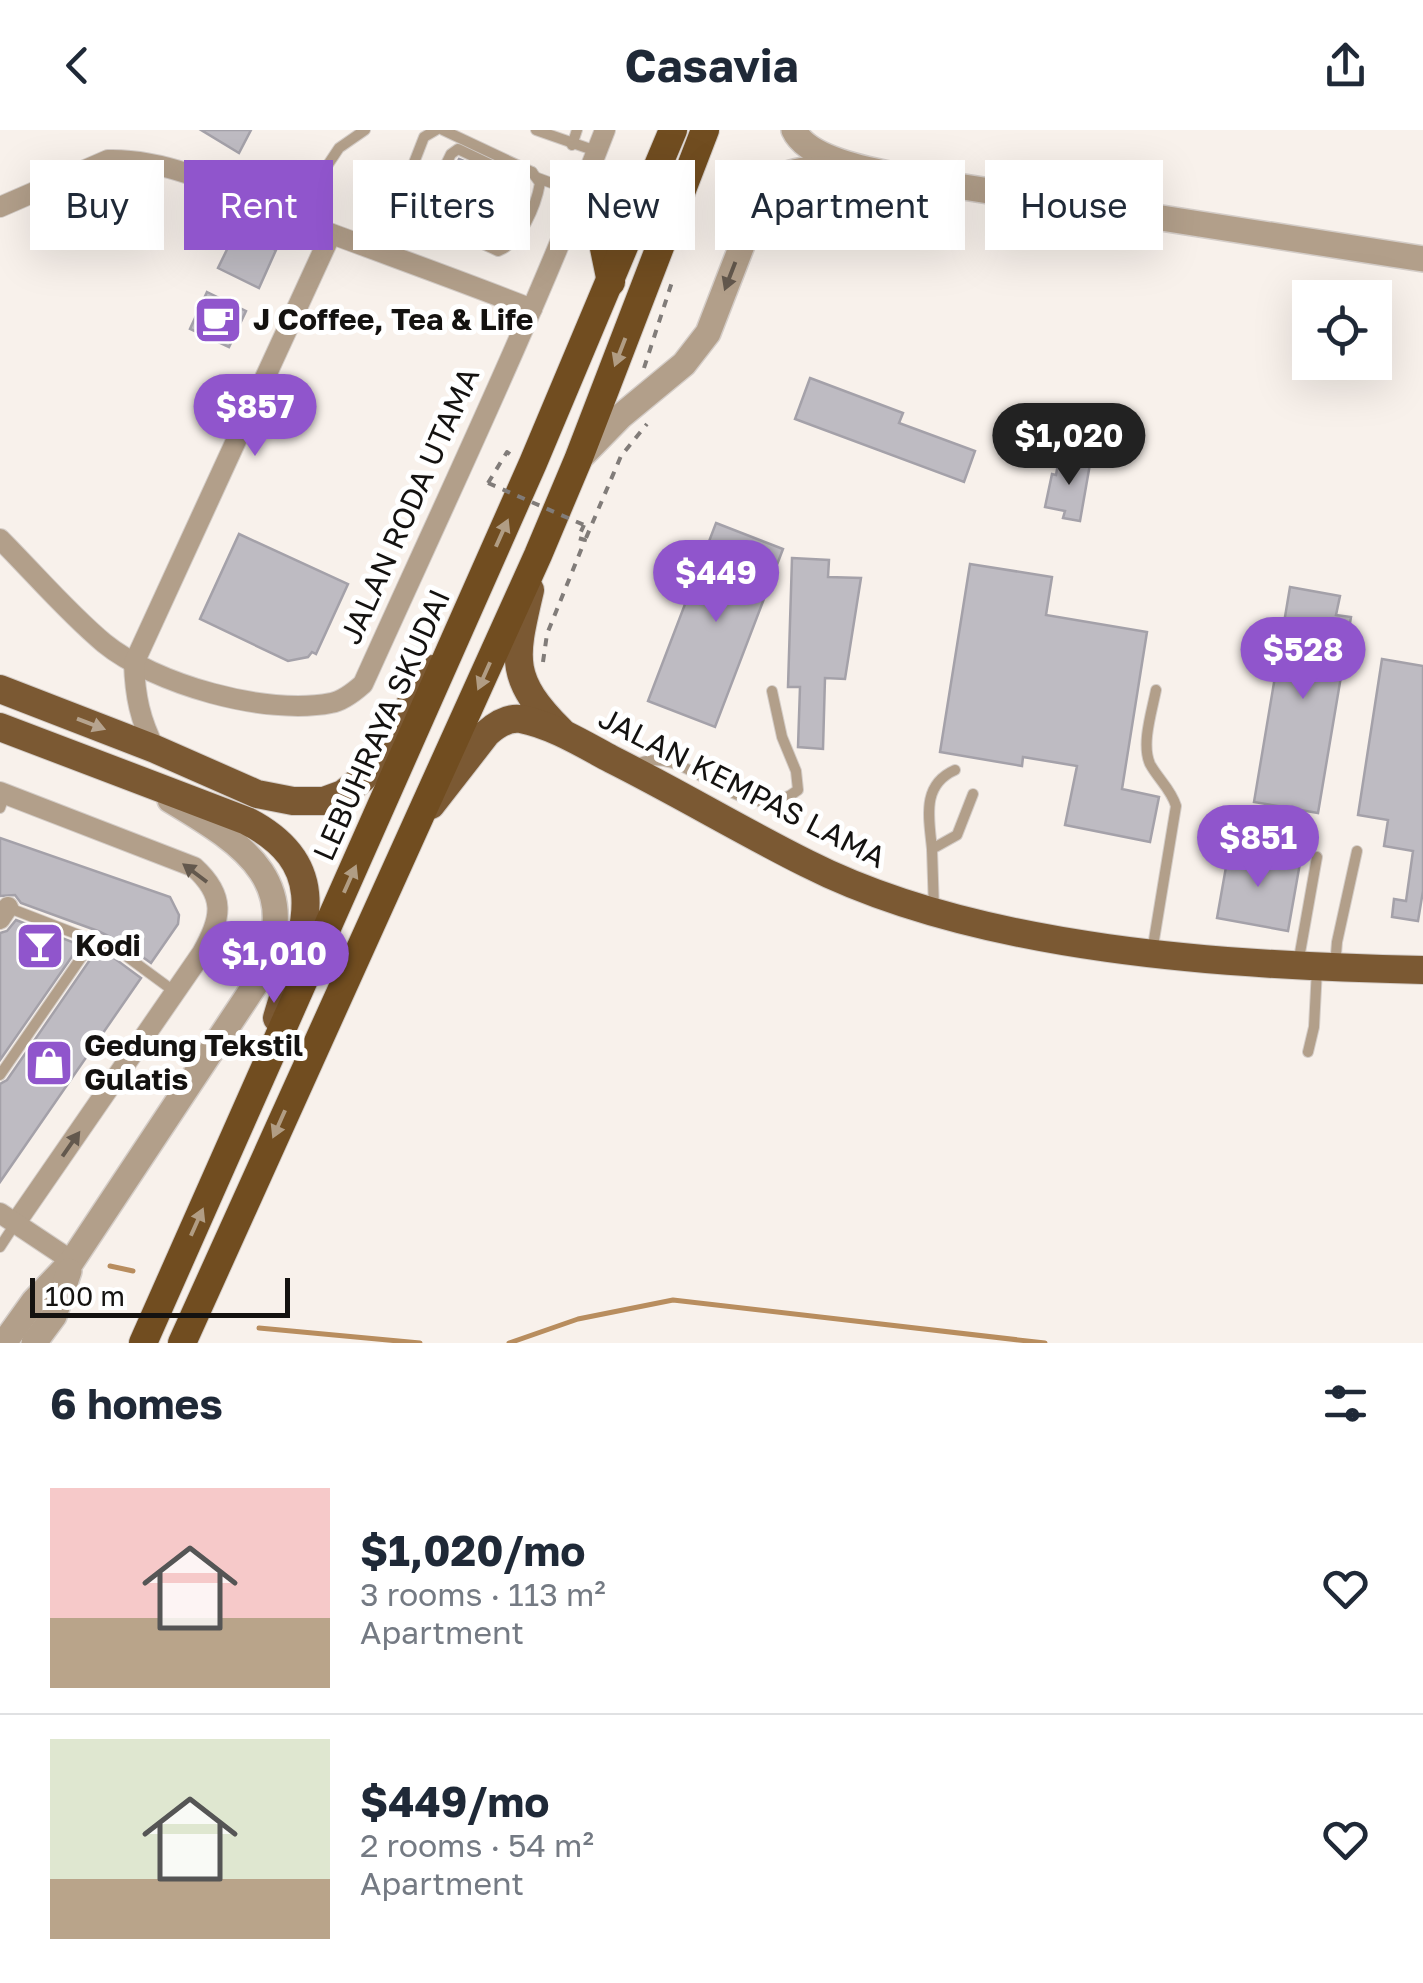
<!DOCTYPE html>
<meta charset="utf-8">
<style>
:root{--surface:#fff;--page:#f6f6f7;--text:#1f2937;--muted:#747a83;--line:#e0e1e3;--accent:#9055cc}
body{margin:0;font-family:"Golos Text",sans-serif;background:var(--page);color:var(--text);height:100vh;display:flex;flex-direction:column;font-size:38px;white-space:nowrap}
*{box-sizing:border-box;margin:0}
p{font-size:32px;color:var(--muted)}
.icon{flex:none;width:55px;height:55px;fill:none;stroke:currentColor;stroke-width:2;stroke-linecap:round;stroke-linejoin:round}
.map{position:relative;height:1213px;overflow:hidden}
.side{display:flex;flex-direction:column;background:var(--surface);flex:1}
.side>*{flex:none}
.guide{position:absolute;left:30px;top:30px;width:1365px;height:90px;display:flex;gap:20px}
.buttons{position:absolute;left:1292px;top:150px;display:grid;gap:20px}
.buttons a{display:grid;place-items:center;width:100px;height:100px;border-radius:0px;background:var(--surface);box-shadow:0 10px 40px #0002;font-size:50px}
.scale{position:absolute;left:30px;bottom:25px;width:260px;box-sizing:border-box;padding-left:10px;border:5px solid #141210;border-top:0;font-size:28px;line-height:35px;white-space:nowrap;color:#141210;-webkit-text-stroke:8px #fff;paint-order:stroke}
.price{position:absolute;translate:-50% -85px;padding:0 22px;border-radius:35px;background:var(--accent);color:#fff;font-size:32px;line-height:65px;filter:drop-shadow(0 2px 5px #0008)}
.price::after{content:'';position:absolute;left:50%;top:60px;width:30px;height:22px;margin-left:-15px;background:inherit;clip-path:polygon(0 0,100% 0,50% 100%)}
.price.selected{background:#222;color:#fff}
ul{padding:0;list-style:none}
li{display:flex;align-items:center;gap:30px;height:250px;padding:0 50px}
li+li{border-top:2px solid var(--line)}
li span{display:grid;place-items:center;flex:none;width:280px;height:200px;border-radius:0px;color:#555}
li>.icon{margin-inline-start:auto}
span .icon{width:120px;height:120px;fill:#fffc;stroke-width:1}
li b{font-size:42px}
h2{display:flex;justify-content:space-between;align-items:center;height:120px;padding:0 50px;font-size:42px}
.chip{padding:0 35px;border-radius:0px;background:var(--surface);box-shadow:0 10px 40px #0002;font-size:35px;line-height:90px}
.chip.selected{background:var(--accent);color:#fff}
header{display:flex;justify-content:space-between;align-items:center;height:130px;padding:0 50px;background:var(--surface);font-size:45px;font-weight:700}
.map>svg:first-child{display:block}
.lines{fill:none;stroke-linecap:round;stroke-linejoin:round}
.stream{stroke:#b88d5e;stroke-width:5}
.building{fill:#bebbc2;stroke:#a4a1a9;stroke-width:2.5}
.service-casing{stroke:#d4cdc8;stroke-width:12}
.minor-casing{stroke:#d4cdc8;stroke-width:22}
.tertiary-casing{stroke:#d4cdc8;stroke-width:28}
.primary-casing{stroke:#d4cdc8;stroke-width:30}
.trunk-casing{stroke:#d4cdc8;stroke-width:30}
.path{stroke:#817c79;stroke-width:4;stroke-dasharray:8 8;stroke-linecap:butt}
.service{stroke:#b29f8a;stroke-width:10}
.minor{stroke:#b29f8a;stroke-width:20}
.tertiary{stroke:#b29f8a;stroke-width:25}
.primary{stroke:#7b5933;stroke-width:28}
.trunk{stroke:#714d20;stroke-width:28}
.path-bridge{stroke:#817c79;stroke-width:4;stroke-dasharray:8 8;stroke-linecap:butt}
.oneway{fill:#63584d}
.oneway2{fill:#b19d84}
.oneway3{fill:#b6a48f}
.labels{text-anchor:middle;stroke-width:10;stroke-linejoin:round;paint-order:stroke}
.poi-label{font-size:30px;font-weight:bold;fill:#141210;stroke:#fff;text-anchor:start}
.street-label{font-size:30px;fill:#141210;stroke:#fff}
</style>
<header><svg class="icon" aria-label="back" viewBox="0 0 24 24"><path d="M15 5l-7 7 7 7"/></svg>Casavia<svg class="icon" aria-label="share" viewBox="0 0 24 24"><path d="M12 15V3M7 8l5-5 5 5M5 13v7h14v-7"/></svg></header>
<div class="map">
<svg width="1423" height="1213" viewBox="0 0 1423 1213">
<rect width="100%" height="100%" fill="#f8f1eb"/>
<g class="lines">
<g class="stream">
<polyline points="110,1136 133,1141"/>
<polyline points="259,1198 420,1213"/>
<polyline points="509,1213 578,1189 673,1170 1045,1213"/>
</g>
</g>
<g class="building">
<polygon points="201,0 251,0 239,23"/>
<polygon points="459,29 518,54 499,93 440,67"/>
<polygon points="236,101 276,120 259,158 218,138"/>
<polygon points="207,162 246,181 229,217 190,199"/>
<polygon points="810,248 903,283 899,293 975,321 964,352 795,289"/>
<polygon points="1059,328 1090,334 1080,391 1063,388 1065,381 1045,377 1052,344 1056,345"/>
<polygon points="716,393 783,419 715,597 648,571"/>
<polygon points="239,404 348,454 316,524 312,522 308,527 288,531 200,489"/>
<polygon points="792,428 829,430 828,447 861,448 845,549 825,548 823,619 798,617 800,557 788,557"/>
<polygon points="970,434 1052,447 1046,485 1147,502 1122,659 1159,667 1150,712 1065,695 1077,636 1023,627 1022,636 940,622"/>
<polygon points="1290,457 1340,466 1336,485 1351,487 1318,683 1254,672"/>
<polygon points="1382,529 1423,536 1423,761 1418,791 1392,787 1394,769 1406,771 1413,721 1384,716 1388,690 1358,685"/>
<polygon points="0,708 170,767 179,785 178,794 151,833 123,813 98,801 21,773 15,765 0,766"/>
<polygon points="1229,720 1300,733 1288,801 1217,788"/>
<polygon points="16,790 80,815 0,930 0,803 7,801"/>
<polygon points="96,821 114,828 141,848 0,1052 0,954 7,950"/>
</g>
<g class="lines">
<g class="service-casing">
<g id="service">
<polyline points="536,0 596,21"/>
<polyline points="572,15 577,0"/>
<polyline points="538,48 581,64"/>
<path d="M399,75L498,121C521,113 536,76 540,53L532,42L443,0"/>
<polyline points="293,87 339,18 365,0"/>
<polyline points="512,114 496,110 426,75 451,24 458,19 504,41 532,42"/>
<polyline points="380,120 424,7 436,0"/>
<path d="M635,635C687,608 743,704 798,660L796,641L782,607L772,561"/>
<polyline points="0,678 5,664"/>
<path d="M932,719C929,688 921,655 955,640"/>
<polyline points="4,776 118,820 175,862"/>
<polyline points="934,780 932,719 957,705 973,664"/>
<path d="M1152,822L1176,676C1171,659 1158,649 1150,634C1141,614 1152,581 1156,560"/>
<polyline points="1298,834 1317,727"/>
<polyline points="1335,837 1337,812 1357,721"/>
<polyline points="1308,922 1314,897 1317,839"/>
<polyline points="0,945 94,809"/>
<polyline points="0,1117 15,1094"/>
</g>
</g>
<g class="minor-casing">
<g id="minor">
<path d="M0,77L108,30C185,28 261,78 332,104C399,129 466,153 532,179"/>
<path d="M0,409C34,443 67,482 104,513C154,554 266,586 331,573C343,571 354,562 363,554C446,370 533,188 605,0"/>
<path d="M155,619C140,590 135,566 134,533L331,104"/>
<path d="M0,662L194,737C226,766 222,788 202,823L15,1094"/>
<polyline points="0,789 8,777"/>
<polyline points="0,1083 72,1131"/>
</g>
</g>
<g class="tertiary-casing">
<g id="tertiary">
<path d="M794,0C809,33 886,43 919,50L1423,129"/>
<path d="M579,329L621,286L684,234L708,203L763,61C785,34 819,40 851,39"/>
<path d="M4,1213L34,1171L72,1131L257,852C307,754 247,716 170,670"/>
<polyline points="34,1213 54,1186 69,1141"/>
</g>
</g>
<g class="primary-casing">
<g id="primary">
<path d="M530,460C514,529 508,548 561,601"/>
<polyline points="0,559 155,619 257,664 293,671 324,671 343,664 363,648 433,539"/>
<path d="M0,597L247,691C340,739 300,808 277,888"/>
<path d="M431,675L487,603C496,595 508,587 521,589C552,595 583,614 611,629C677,662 740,700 806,733C979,821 1231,836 1423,840"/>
</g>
</g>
<g class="trunk-casing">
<g id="trunk">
<polyline points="589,46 611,152"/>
<polyline points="143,1213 533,333 673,0"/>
<polyline points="182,1213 538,425 578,330 705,0"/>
</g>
</g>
<g class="path">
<polyline points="644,238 672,152"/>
<polyline points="488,353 507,322 511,325"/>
<polyline points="586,408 621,326 647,294"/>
<polyline points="543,532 547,504 585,410 578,408 584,395"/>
</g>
<use href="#service" class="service"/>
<use href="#minor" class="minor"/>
<use href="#tertiary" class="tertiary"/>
<use href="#primary" class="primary"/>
<use href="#trunk" class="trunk"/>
<polyline class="path-bridge" points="488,353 584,395"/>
</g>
<defs><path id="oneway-solid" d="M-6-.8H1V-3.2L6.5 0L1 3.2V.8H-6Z" transform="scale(2.5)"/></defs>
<g class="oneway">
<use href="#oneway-solid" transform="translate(730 146) rotate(111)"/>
<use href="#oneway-solid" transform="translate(195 743) rotate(-143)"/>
<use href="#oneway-solid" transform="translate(71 1014) rotate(-55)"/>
</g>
<g class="oneway2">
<use href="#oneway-solid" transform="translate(620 222) rotate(111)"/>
<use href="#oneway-solid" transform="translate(502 403) rotate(-66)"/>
<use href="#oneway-solid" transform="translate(484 546) rotate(114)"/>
<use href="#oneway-solid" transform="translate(350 749) rotate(-66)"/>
<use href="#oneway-solid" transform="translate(279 994) rotate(114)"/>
<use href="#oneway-solid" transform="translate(197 1092) rotate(-66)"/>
</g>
<use class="oneway3" href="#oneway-solid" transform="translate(91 594) rotate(21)"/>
<defs>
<g id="cafe-square" transform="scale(2.5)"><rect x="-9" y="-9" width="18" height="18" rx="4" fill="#9055cc" stroke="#fff"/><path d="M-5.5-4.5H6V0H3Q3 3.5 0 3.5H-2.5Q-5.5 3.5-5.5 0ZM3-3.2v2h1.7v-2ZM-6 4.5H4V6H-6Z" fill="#fff"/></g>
<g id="bar-square" transform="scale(2.5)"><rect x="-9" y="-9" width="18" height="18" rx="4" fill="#9055cc" stroke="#fff"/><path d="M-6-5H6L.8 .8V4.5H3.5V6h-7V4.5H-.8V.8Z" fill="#fff"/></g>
<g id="shop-square" transform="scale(2.5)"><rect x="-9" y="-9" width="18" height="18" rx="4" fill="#9055cc" stroke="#fff"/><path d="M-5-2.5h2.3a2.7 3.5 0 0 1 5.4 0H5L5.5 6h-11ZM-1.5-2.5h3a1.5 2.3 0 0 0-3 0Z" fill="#fff"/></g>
</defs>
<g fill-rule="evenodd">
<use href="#cafe-square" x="218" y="190"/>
<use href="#bar-square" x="40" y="816"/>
<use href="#shop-square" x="49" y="933"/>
</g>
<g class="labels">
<g class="poi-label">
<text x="253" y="200">J Coffee, Tea &amp; Life</text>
<text x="75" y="826">Kodi</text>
<text x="84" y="926">Gedung Tekstil<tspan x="84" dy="34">Gulatis</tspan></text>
</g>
<g class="street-label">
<text transform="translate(410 376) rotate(-66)" y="10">JALAN RODA UTAMA</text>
<text transform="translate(382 595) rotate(-66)" y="10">LEBUHRAYA SKUDAI</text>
<text transform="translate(742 658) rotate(27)" y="10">JALAN KEMPAS LAMA</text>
</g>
</g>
</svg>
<div class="buttons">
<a><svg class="icon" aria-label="locate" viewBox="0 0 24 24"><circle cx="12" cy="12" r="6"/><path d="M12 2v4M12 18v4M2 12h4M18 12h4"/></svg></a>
</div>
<div class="scale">100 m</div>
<b class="price" style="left:255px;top:329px">$857</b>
<b class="price selected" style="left:1069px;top:358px">$1,020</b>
<b class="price" style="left:716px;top:495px">$449</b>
<b class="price" style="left:1303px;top:572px">$528</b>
<b class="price" style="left:1258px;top:760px">$851</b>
<b class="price" style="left:274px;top:876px">$1,010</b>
<div class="guide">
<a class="chip">Buy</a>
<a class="chip selected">Rent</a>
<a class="chip">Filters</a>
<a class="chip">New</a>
<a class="chip">Apartment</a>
<a class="chip">House</a>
</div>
</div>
<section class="side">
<h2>6 homes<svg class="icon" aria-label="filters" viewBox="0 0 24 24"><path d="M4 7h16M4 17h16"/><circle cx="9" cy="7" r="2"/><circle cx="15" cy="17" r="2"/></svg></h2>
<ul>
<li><span style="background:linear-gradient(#f6c9c9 65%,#b9a48a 0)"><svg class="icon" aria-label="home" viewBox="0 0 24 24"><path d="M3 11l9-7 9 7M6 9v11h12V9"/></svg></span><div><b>$1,020/mo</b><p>3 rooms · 113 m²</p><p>Apartment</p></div><svg class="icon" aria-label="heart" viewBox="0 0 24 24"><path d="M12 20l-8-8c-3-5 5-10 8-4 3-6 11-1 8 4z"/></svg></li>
<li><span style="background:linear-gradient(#dfe7d0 70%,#b9a48a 0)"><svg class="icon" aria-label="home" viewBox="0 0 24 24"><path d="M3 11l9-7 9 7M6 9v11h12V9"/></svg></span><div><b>$449/mo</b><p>2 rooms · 54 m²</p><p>Apartment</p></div><svg class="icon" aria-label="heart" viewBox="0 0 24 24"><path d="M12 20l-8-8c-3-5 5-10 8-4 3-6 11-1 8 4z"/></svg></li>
</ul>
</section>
